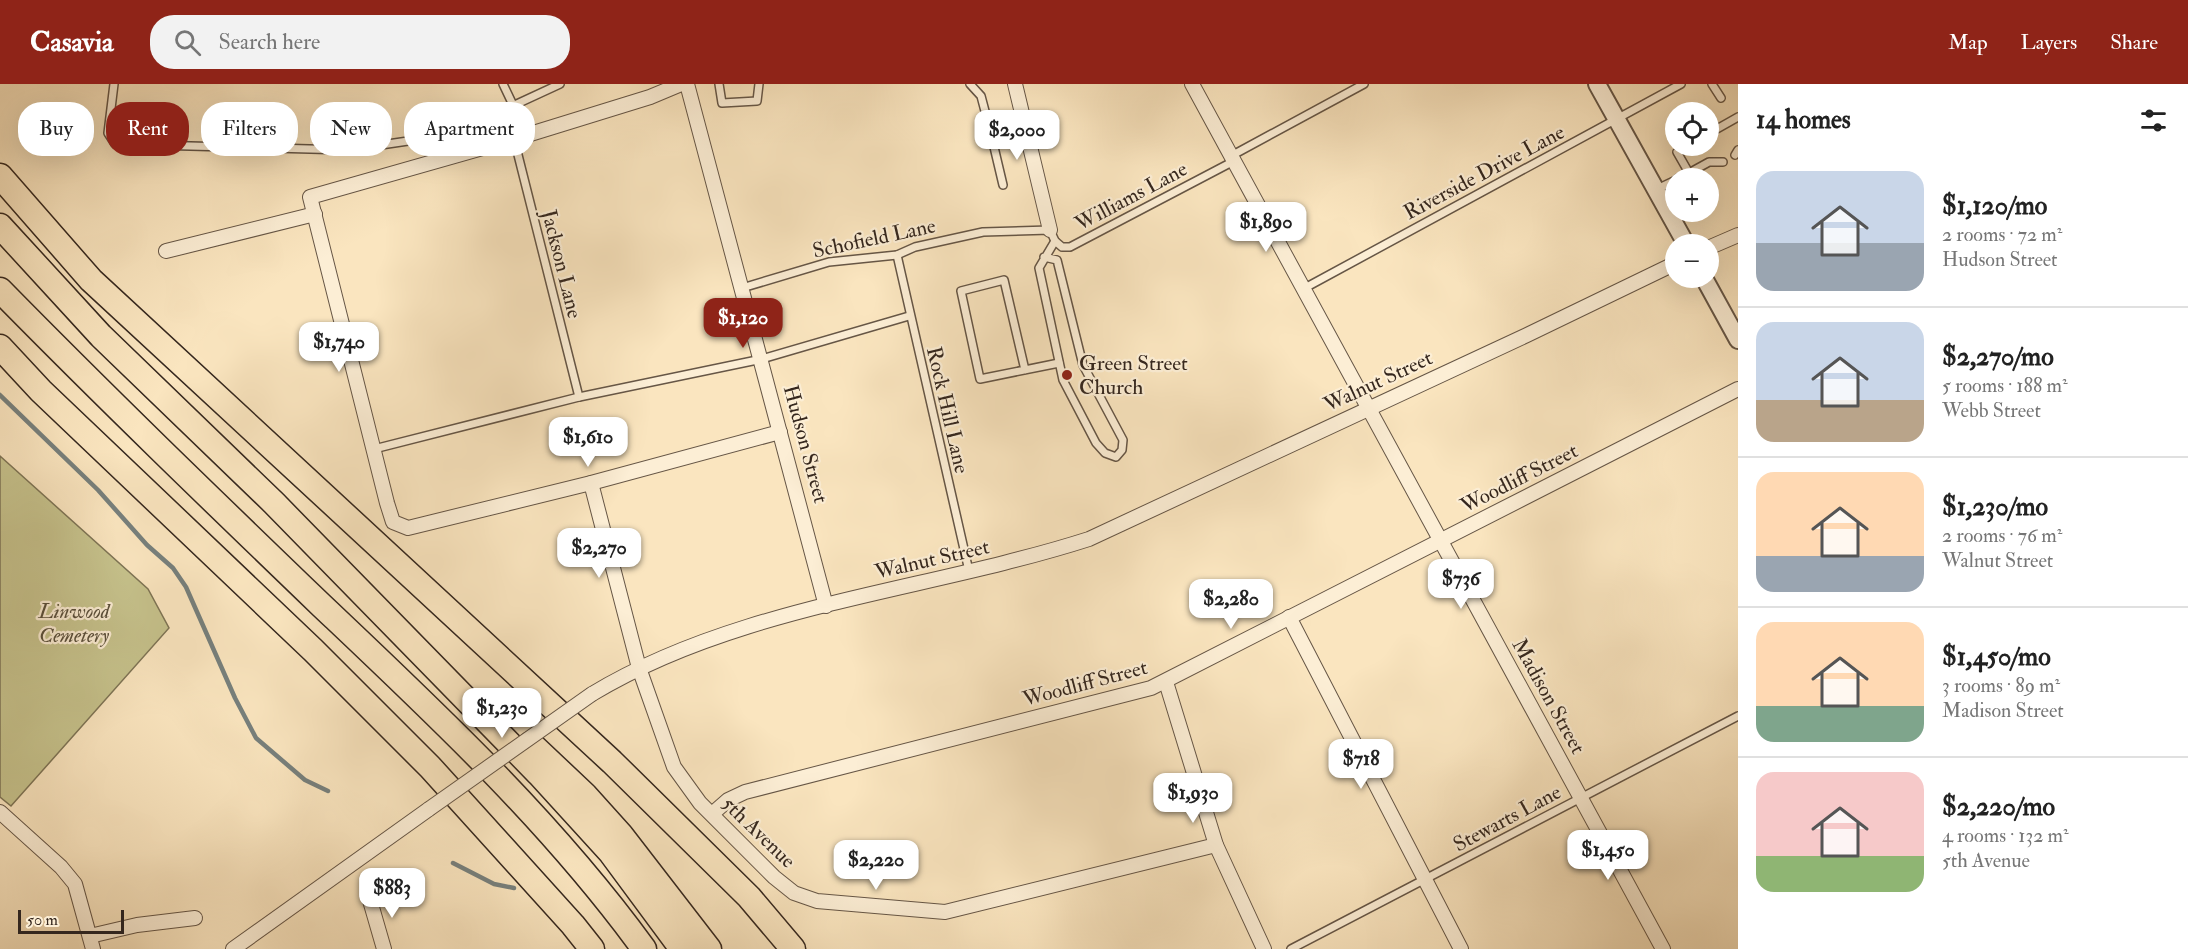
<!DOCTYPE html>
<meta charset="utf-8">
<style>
:root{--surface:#fff;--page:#f2f2f2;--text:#222;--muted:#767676;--line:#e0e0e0;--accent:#8f2418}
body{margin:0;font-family:"IM FELL Double Pica",serif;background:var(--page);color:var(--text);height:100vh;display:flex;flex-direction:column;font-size:22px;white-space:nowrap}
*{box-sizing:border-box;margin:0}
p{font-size:20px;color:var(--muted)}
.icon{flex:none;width:33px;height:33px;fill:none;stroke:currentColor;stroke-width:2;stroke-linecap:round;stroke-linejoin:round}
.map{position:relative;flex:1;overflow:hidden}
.details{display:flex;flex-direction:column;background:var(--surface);width:450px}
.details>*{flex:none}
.hud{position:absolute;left:18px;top:18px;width:570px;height:54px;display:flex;gap:12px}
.fabs{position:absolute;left:1665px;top:18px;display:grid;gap:12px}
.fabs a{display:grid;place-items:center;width:54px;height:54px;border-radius:50%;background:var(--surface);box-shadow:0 6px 24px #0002;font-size:30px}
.scale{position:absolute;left:18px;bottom:15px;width:106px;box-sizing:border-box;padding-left:6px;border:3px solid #35271e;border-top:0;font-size:16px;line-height:21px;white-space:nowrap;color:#35271e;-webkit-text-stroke:4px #fceed5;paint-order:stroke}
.price{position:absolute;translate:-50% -51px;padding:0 14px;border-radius:12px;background:#fff;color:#222;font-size:20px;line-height:39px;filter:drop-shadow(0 2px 3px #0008)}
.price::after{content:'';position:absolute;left:50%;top:36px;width:18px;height:14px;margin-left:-9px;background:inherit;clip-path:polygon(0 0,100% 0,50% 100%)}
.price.on{background:var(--accent);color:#fff}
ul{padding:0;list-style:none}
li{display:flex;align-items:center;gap:18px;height:150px;padding:0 18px}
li+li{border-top:2px solid var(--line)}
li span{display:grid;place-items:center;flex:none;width:168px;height:120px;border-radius:18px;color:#555}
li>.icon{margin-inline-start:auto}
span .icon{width:72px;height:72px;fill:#fffc;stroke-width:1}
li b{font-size:26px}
h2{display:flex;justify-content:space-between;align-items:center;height:72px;padding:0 18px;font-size:26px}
.chip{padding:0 21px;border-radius:24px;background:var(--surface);box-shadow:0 6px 24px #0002;font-size:21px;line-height:54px}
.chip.on{background:var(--accent);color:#fff}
header{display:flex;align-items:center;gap:36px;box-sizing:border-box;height:84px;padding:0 30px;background:var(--accent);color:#fff}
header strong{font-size:28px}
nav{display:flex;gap:33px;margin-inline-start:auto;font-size:21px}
.search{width:420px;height:54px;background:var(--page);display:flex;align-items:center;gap:15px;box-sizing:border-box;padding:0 21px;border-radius:24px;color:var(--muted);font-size:22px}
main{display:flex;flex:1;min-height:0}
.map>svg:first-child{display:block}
.green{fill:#c6c28c;stroke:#7e7455;stroke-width:1.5}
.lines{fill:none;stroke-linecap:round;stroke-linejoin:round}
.stream{stroke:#77807d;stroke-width:4.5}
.service-casing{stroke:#665646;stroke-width:10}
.minor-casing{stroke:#665646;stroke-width:16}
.tertiary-casing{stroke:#665646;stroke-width:20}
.motorway-casing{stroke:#35271e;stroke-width:27}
.service{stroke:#fceed5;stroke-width:7}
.minor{stroke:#fceed5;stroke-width:14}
.tertiary{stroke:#fceed5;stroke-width:16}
.motorway{stroke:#fae5bf;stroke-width:24}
.minor-bridge-casing{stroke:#665646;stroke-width:16;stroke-linecap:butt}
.minor-bridge{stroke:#fceed5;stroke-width:14}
.poi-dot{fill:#8f2418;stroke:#fceed5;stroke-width:2}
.labels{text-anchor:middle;stroke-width:4.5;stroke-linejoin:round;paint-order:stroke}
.street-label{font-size:21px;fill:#35271e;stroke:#fceed5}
.poi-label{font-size:21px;fill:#35271e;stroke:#fceed5;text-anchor:start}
.park-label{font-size:21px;font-style:italic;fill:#594e3a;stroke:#fceed5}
</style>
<header>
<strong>Casavia</strong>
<div class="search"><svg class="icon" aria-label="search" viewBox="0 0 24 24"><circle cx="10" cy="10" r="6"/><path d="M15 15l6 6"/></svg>Search here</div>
<nav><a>Map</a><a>Layers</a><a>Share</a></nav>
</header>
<main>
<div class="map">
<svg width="1738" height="865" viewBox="0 0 1738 865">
<rect width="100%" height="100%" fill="#fae5bf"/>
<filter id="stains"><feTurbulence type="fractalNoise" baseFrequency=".00333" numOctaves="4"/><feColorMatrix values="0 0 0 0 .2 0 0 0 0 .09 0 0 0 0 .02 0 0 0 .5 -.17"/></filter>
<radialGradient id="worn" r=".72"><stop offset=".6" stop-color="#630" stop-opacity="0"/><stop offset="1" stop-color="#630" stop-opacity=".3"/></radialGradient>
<polygon class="green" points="0,372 148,505 169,544 11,722 0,713"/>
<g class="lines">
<g class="stream">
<polyline points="0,311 98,406 147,461 173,484 186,503 235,614 256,654 305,696 328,707"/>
<polyline points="453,779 494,800 514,804"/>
</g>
<g class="service-casing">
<g id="service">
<polyline points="114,0 108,49 115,60 347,66 408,57 508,24 560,0"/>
<polyline points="503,0 513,21"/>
<polyline points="719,0 722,19 757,17 759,0"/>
<polyline points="970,0 981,12 990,46"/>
<polyline points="1712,0 1721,14"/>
<polyline points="1708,50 1738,33"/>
<polyline points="514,55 579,313"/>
<polyline points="1735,71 1738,66"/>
<polyline points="1231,72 1364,0"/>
<polyline points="1689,89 1709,78 1723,78"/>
<polyline points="1678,94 1689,89 1677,68 1689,62"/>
<polyline points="1003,101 990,46 1024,39"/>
<polyline points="1655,106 1676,96"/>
<polyline points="897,171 969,487"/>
<polyline points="1044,173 1057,176 1083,281 1123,356 1122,366 1116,373 1105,369 1096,359 1063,296 1039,184 1055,157"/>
<polyline points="742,204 829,178 897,171 915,163 983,148 1050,146 1055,157 1062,163 1070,163 1234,77"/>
<polyline points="1303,205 1681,0"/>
<polyline points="1025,286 1004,196 961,207 980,295 1059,279"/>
<polyline points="374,365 579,313 762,275 909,232"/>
<polyline points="1291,865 1738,632"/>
</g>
</g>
<g class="minor-casing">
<g id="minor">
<polyline points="681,0 650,13 514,55 310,113 387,419 393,438 408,444 591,399 780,348"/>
<polyline points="687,0 826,522"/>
<polyline points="1015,0 1050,146"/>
<polyline points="1192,0 1663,865"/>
<polyline points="1708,164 1738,151"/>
<polyline points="166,167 315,130"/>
<polyline points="591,399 639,584 674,683 700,719 774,793 794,809 817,817 945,828 1216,761"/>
<polyline points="1289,533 1461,865"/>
<polyline points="1166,598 1216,761 1264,865"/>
<path d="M592,610C739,521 927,507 1089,455L1527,251L1676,179"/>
<polyline points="0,728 61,783 75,800 93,865"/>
<polyline points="712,730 728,716 745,708 1151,604 1738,305"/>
<polyline points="369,813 384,865"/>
<polyline points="90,852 137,841 195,834"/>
<polyline points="233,865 429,725"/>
</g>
</g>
<g class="tertiary-casing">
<g id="tertiary">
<polyline points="1597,0 1686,160"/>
<polyline points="1704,194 1738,256"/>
</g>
</g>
<g class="motorway-casing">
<g id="motorway">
<polyline points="0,92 91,196 612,678 749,813 793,865"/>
<polyline points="0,142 101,252 274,419 539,690 611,769 682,865"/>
<path d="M0,206C105,313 213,417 321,521C435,629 551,737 644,865"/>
<polyline points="0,263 41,307 313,566 430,683 573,841 592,865"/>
<polyline points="531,660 585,711 621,751 709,865"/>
</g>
</g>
<use href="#service" class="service"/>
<use href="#minor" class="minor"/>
<use href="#tertiary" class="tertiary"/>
<use href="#motorway" class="motorway"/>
<g class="minor-bridge-casing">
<polyline id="minor-bridge" points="429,725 592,610"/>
</g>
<use href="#minor-bridge" class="minor-bridge"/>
</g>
<circle class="poi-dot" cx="1067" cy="291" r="6"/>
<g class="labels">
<g class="street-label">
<text transform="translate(1484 88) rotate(-28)" y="7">Riverside Drive Lane</text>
<text transform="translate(1131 112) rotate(-28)" y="7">Williams Lane</text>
<text transform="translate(874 154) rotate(-12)" y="7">Schofield Lane</text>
<text transform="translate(562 180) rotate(76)" y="7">Jackson Lane</text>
<text transform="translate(1378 297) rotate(-25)" y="7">Walnut Street</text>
<text transform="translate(948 326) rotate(77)" y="7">Rock Hill Lane</text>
<text transform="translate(806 360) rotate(75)" y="7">Hudson Street</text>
<text transform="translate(1519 394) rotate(-27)" y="7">Woodliff Street</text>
<text transform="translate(932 475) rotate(-13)" y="7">Walnut Street</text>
<text transform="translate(1085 599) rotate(-15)" y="7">Woodliff Street</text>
<text transform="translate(1549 612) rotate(61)" y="7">Madison Street</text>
<text transform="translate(1507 734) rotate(-28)" y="7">Stewarts Lane</text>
<text transform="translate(759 748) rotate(44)" y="7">5th Avenue</text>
</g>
<g class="poi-label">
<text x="1079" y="286">Green Street<tspan x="1079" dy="24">Church</tspan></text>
</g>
<g class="park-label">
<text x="74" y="534">Linwood<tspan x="74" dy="24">Cemetery</tspan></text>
</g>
</g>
<rect width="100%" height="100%" filter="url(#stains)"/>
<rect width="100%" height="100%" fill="url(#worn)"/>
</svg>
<div class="fabs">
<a><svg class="icon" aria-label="locate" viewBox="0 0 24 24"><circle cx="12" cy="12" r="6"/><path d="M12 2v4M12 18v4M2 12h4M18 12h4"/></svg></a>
<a>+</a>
<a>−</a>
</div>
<div class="scale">50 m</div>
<b class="price" style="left:1017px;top:77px">$2,000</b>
<b class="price" style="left:1266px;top:169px">$1,890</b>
<b class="price on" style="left:743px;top:265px">$1,120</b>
<b class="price" style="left:339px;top:289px">$1,740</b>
<b class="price" style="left:588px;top:384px">$1,610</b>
<b class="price" style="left:599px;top:495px">$2,270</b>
<b class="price" style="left:1461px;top:526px">$736</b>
<b class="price" style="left:1231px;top:546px">$2,280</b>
<b class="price" style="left:502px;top:655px">$1,230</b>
<b class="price" style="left:1361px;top:706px">$718</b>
<b class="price" style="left:1193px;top:740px">$1,930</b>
<b class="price" style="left:1608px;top:797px">$1,450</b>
<b class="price" style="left:876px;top:807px">$2,220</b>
<b class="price" style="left:392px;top:835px">$883</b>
<div class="hud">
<a class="chip">Buy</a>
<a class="chip on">Rent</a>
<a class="chip">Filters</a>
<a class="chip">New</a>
<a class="chip">Apartment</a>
</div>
</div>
<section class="details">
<h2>14 homes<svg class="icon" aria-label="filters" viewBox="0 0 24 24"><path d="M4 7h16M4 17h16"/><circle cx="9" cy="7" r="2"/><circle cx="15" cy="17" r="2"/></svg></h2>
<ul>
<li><span style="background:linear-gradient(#c9d6e8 60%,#9aa5b1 0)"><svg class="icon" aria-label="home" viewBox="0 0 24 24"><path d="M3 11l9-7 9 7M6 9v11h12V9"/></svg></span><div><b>$1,120/mo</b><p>2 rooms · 72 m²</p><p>Hudson Street</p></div></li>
<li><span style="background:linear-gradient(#c9d6e8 65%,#b9a48a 0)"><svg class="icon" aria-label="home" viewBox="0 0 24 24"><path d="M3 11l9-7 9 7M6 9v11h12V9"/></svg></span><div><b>$2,270/mo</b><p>5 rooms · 188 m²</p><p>Webb Street</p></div></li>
<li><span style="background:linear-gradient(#ffd9b3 70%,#9aa5b1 0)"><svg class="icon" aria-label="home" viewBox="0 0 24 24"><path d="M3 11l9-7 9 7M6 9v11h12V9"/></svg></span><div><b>$1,230/mo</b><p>2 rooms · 76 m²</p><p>Walnut Street</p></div></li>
<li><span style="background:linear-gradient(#ffd9b3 70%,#7fa58c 0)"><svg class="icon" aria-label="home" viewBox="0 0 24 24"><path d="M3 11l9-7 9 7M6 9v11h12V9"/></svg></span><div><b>$1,450/mo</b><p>3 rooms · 89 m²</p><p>Madison Street</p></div></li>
<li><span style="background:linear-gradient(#f6c9c9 70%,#8fb573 0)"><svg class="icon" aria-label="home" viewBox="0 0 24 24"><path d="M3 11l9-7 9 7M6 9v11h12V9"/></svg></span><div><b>$2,220/mo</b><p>4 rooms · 132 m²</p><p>5th Avenue</p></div></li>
</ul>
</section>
</main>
